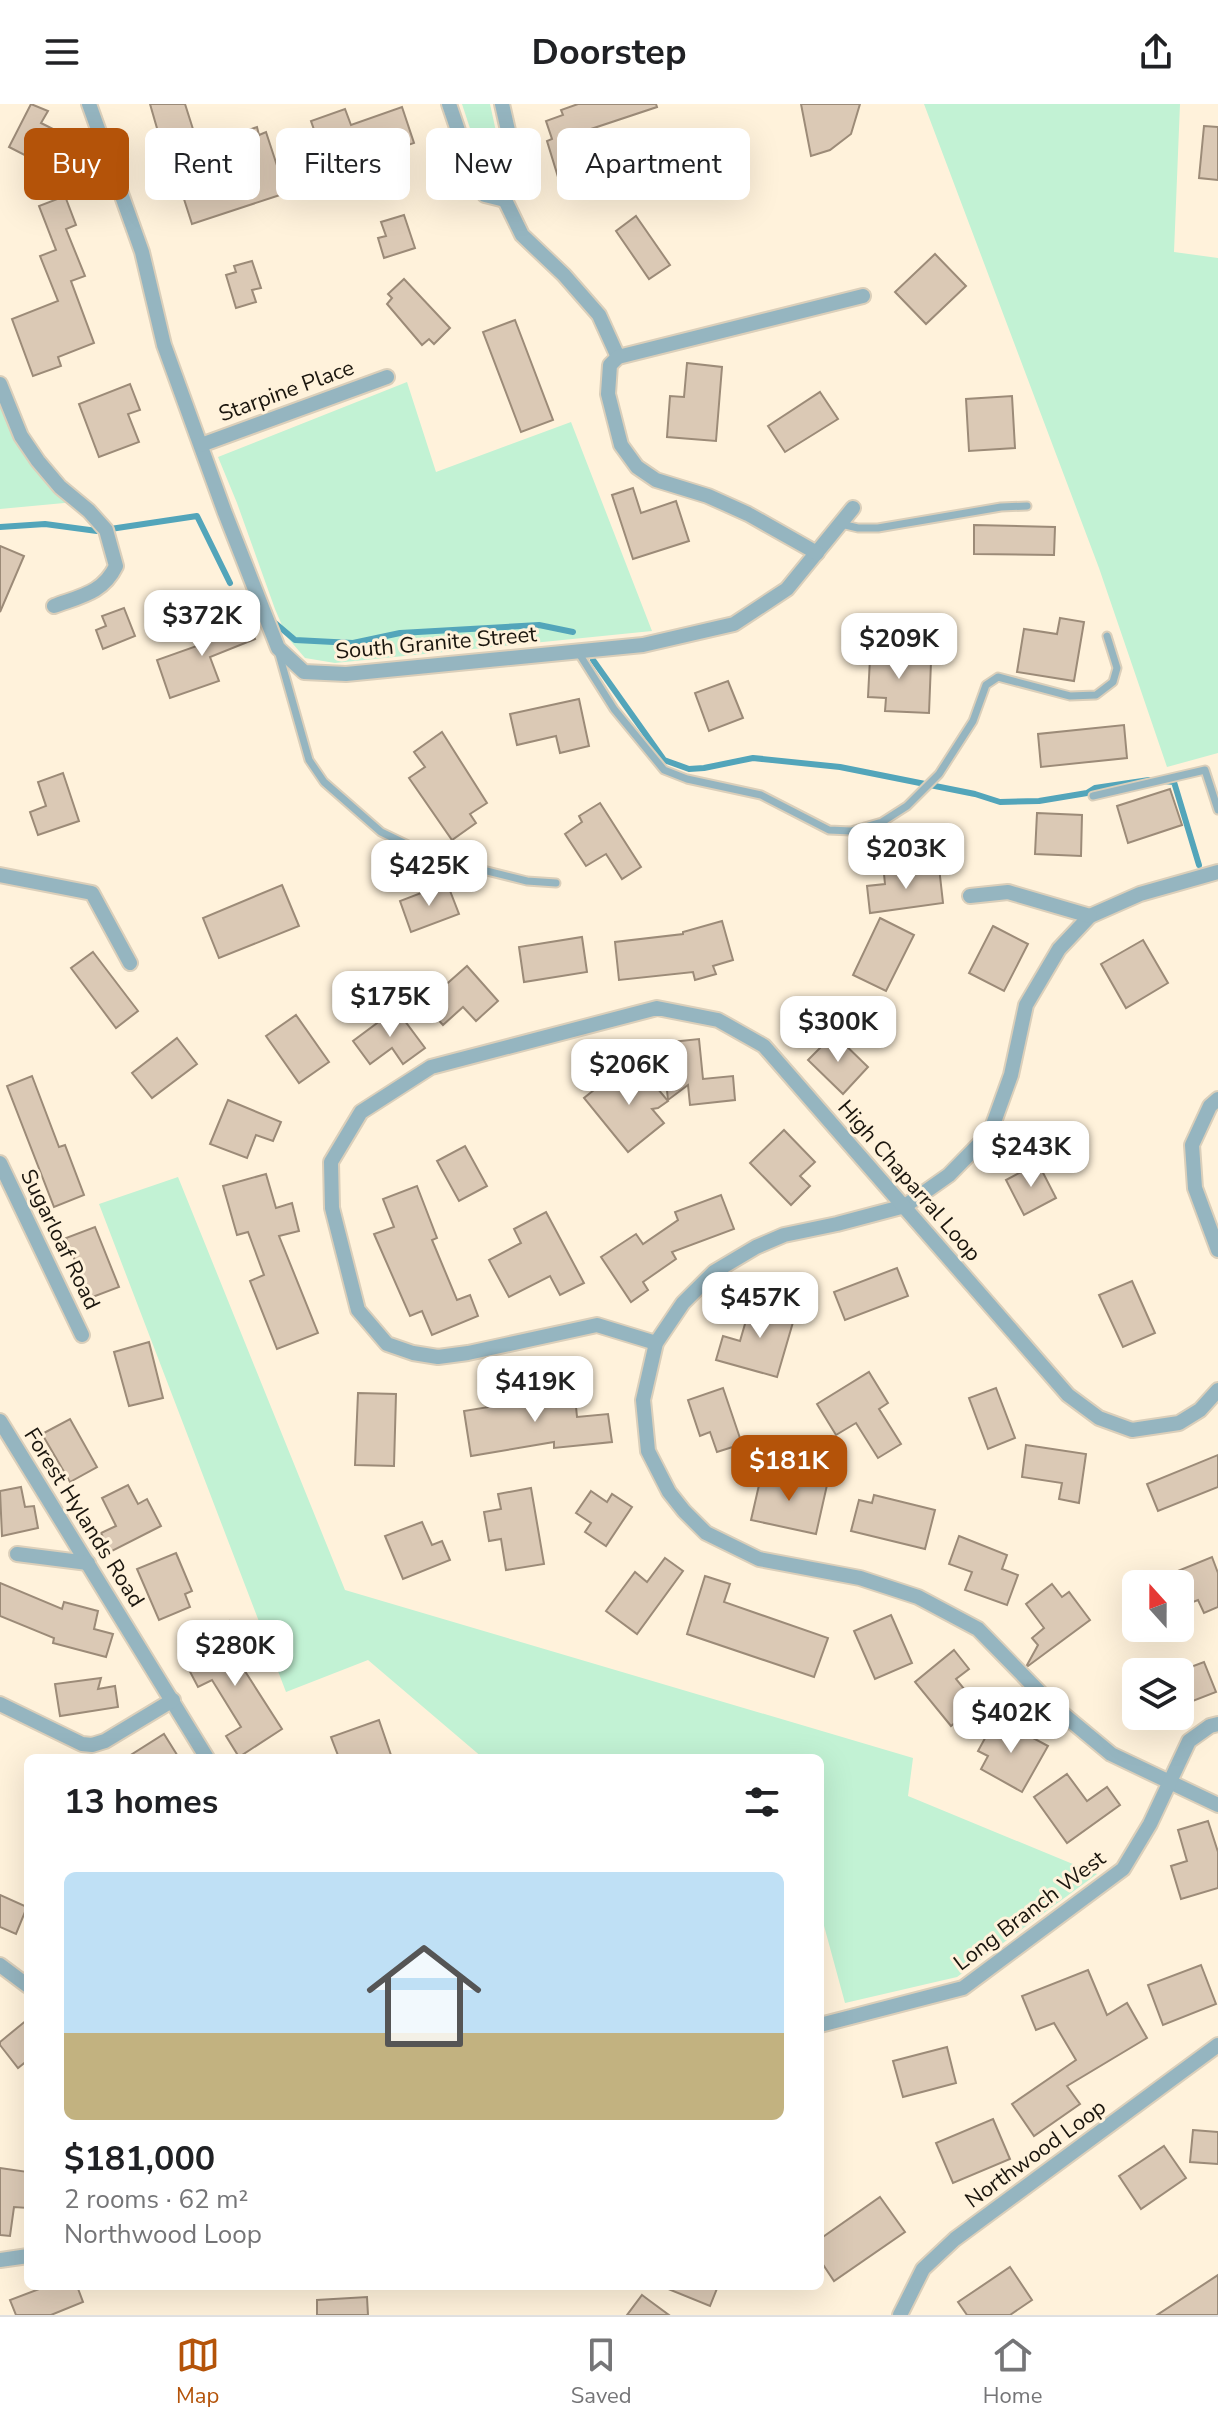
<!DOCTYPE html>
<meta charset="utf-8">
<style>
:root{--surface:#fff;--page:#f2f2f2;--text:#202124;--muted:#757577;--line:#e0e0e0;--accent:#b45309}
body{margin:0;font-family:"Nunito Sans",sans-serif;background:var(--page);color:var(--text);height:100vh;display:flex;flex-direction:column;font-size:30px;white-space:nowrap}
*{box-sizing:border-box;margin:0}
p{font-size:26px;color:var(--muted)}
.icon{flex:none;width:44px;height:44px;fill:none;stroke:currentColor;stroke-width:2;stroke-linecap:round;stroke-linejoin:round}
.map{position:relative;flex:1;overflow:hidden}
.details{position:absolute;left:24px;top:1650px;width:800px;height:536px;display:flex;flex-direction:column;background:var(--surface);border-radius:12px;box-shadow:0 8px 32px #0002}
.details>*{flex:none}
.top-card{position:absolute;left:24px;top:24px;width:800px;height:72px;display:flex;gap:16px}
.needle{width:52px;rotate:339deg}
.controls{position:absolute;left:1122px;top:1466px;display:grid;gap:16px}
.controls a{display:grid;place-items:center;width:72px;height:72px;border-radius:12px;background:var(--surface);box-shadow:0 8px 32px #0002;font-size:40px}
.price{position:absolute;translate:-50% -68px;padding:0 18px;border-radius:16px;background:#fff;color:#222;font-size:26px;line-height:52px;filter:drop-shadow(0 2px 4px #0008)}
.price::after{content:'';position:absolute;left:50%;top:48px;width:24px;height:18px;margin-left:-12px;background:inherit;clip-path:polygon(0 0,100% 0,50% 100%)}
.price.selected{background:var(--accent);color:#fff}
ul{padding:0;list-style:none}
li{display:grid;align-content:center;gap:16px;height:424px;padding:0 40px}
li+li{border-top:2px solid var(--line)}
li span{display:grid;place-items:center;height:248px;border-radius:12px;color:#555}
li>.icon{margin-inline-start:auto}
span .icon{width:144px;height:144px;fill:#fffc;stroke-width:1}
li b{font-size:34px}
h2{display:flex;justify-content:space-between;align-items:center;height:96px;padding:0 40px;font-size:34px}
.chip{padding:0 28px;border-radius:12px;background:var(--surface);box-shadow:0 8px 32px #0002;font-size:28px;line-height:72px}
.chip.selected{background:var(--accent);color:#fff}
header{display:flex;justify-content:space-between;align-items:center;height:104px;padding:0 40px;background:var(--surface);font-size:36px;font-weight:700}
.menu{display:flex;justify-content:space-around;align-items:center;height:112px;border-top:2px solid var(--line);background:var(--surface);font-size:22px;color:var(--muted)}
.menu a{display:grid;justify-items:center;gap:4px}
.menu .selected{color:var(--accent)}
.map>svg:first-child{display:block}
.green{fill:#c2f2d4}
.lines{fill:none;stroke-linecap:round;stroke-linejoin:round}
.stream{stroke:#53a5ba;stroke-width:6}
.building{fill:#dbc9b5;stroke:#9c8b78;stroke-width:2}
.service-casing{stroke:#dbcfba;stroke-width:11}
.minor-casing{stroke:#dbcfba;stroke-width:18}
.service{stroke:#95b5c0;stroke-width:7}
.minor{stroke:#95b5c0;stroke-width:14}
.labels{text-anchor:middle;stroke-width:6;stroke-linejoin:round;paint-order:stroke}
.street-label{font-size:22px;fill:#1b160e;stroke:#fff2db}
</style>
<header><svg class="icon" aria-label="menu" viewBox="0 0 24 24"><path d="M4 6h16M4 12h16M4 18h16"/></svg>Doorstep<svg class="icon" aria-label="share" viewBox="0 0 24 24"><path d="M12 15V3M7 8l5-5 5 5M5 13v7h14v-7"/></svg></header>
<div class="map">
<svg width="1218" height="2211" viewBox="0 0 1218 2211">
<rect width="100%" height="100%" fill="#fff2db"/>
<g class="green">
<polygon points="462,0 490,0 502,55 498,71 492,73 483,64"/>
<polygon points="924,0 1180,0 1174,148 1218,154 1218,649 1167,663 1099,464"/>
<polygon points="407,278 436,368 571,318 652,527 335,559 305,554 287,533 275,505 237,399 218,353"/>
<polygon points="0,296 75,398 0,405"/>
<polygon points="178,1073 345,1486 913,1654 908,1692 1097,1770 957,1873 845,1899 820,1807 820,1654 483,1654 368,1556 286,1588 99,1100"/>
</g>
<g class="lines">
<g class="stream">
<polyline points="0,423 45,420 97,427 197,412 230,479"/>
<polyline points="275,519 295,536 353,539 400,529 539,521 573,528"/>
<polyline points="593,556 664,656 689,665 704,664 753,654 840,663 975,690 1000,698 1039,697 1087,689 1095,684 1149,676"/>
<polyline points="1164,677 1174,678 1199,761"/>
</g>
</g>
<g class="building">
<polygon points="31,0 48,7 41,19 57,27 42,60 9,43"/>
<polygon points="150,0 185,0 199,44 257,23 259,31 266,28 286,89 192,120 165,36 161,38"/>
<polygon points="578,0 656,0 657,3 591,25 604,69 583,75 584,79 562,86 547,37 552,35 546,17 563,11 561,6"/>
<polygon points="801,0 860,0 851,30 830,46 811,52"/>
<polygon points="402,3 414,39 368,55 365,44 325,57 311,17 345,5 351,21"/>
<polygon points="1204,22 1218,23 1218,76 1199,74"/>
<polygon points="65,92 76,121 66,125 85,172 71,177 94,239 58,253 61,262 33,272 12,215 58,197 40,152 56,146 39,102"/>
<polygon points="404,111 415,144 384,154 378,134 386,132 381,118"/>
<polygon points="636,112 670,161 649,175 616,127"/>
<polygon points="935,150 966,182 926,220 895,188"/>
<polygon points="252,157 261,184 252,186 256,198 236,204 226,171 236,168 234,162"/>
<polygon points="404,175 450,224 434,240 429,235 422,241 387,200 392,194 388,190"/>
<polygon points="515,216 553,316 521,328 483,228"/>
<polygon points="687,259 722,263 716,337 667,333 670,292 684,293"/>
<polygon points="130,280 140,306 128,310 139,338 99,353 79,300"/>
<polygon points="820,288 838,315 785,348 768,322"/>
<polygon points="1012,292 1015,344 969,347 966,295"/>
<polygon points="633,384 641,409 676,397 689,437 633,455 612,391"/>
<polygon points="974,421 1055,423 1054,451 974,450"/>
<polygon points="0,442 24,452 0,508"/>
<polygon points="124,504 135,532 103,545 96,526 106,522 102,512"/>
<polygon points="233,512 239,527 250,523 255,535 210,553 219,577 170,594 157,556 211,537 205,522"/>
<polygon points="1060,514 1084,518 1074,577 1017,568 1024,525 1057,530"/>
<polygon points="871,535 890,536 889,556 931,558 929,609 885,607 886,594 868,593"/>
<polygon points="728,577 743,614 709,627 695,589"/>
<polygon points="579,595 589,642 560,649 556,632 517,641 510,610"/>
<polygon points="1124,621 1127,654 1041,663 1038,630"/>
<polygon points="442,628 487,699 470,710 476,719 452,736 409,674 425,663 414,648"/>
<polygon points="63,669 79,717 38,731 30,708 46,702 38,678"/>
<polygon points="1170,685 1182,721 1128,739 1117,702"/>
<polygon points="600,699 641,763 622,775 606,750 586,762 565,730 582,718 579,712"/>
<polygon points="1037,709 1082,711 1081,752 1035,750"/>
<polygon points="939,763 943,799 870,809 867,782 885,780 884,770"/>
<polygon points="447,779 459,810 411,828 400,797"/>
<polygon points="282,781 299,822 219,854 203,814"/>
<polygon points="880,814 914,831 886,887 853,871"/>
<polygon points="722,817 733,856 713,862 716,870 695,876 693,868 619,876 615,838 683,830 683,828"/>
<polygon points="993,822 1028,840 1004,887 969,869"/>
<polygon points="582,833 587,868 524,878 519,843"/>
<polygon points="1143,836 1168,879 1126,904 1101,860"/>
<polygon points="93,848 138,907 116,924 71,864"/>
<polygon points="467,862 498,897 476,917 463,903 443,921 424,900"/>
<polygon points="396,905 425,944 403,960 392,944 370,960 353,937"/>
<polygon points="296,911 329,958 299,979 266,932"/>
<polygon points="834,930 868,963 843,990 808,956"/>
<polygon points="177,934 197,960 152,994 132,969"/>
<polygon points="699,935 703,975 733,972 735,996 690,1001 688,981 668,996 662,939"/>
<polygon points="638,961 668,997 658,1004 652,1005 664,1019 628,1048 584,994 604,978 610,984"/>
<polygon points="32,972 59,1043 65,1041 84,1091 54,1103 7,982"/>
<polygon points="228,996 281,1018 273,1037 256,1031 247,1054 210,1040"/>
<polygon points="784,1026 815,1058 800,1072 810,1082 791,1101 750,1059"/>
<polygon points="465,1042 487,1082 459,1097 437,1057"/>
<polygon points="1038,1059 1056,1094 1024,1111 1006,1076"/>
<polygon points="266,1070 276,1104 292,1099 299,1127 279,1132 318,1229 277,1245 250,1177 264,1171 248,1128 237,1131 223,1082"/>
<polygon points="417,1082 437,1134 432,1136 457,1196 470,1191 478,1212 432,1231 422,1207 410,1212 374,1130 394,1123 383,1095"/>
<polygon points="721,1091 734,1125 672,1148 676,1155 643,1178 648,1186 631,1198 601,1153 636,1130 643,1140 678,1116 675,1108"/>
<polygon points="546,1108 584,1179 560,1191 550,1172 509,1193 489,1156 521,1139 514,1125"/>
<polygon points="95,1123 119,1183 90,1194 66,1134"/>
<polygon points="897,1164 908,1192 845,1216 834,1188"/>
<polygon points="1132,1177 1155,1229 1123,1243 1099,1191"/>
<polygon points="752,1196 796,1208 777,1273 716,1256 723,1232 740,1237"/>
<polygon points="149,1238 163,1294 129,1302 114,1248"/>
<polygon points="869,1268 888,1299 879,1305 901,1340 878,1354 856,1319 836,1331 817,1300"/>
<polygon points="574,1281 577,1313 608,1310 612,1338 554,1344 554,1338 471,1352 464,1307 501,1301 500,1297 549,1289 548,1284"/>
<polygon points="723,1284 742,1340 717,1348 710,1328 700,1332 688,1296"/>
<polygon points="996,1284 1015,1334 988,1345 969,1294"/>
<polygon points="358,1289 396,1290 394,1362 355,1361"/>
<polygon points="70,1315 97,1363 70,1378 42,1330"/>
<polygon points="1026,1341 1086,1350 1079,1399 1059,1395 1062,1379 1022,1373"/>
<polygon points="1218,1351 1218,1383 1158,1407 1147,1380"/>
<polygon points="762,1368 827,1381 816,1430 751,1416"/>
<polygon points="128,1381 138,1400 147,1395 161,1422 110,1448 101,1429 116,1422 102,1394"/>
<polygon points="21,1383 25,1403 34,1402 38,1424 2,1432 0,1387"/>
<polygon points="531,1384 544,1460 506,1466 501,1435 489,1437 484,1408 501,1405 498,1390"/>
<polygon points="591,1387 607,1398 612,1390 632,1403 606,1442 585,1428 591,1419 576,1409"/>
<polygon points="874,1391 935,1406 925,1445 851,1427 859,1396 872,1399"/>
<polygon points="422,1418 432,1441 442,1437 450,1456 403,1475 385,1432"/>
<polygon points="959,1432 1007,1451 1002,1465 1018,1471 1007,1501 965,1486 972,1468 949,1460"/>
<polygon points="176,1449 192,1487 185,1490 190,1503 159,1516 137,1465"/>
<polygon points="1212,1453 1218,1469 1218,1503 1204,1509 1198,1496 1180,1503 1180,1480 1146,1480"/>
<polygon points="665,1454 683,1467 637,1530 606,1507 635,1468 647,1478"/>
<polygon points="705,1472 730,1480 724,1498 828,1534 814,1573 687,1530"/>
<polygon points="0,1479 62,1505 64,1498 98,1507 94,1525 113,1530 106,1553 53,1539 54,1534 0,1512"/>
<polygon points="1052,1480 1062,1493 1069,1488 1090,1516 1028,1562 1027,1561 1038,1541 1032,1534 1044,1524 1026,1500"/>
<polygon points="891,1511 912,1559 875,1575 854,1527"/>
<polygon points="229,1517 249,1557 241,1561 282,1625 239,1653 226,1632 241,1623 212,1576 198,1583 187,1562 208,1552 198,1533"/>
<polygon points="954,1546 969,1565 956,1575 977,1601 951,1622 915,1578"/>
<polygon points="1204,1558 1216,1588 1185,1600 1180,1588 1180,1567"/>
<polygon points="101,1574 98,1585 115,1582 118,1603 60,1612 55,1580"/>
<polygon points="996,1614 1048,1642 1022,1688 981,1665 988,1652 978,1647"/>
<polygon points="379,1616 392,1654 339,1654 331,1633"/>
<polygon points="164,1630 179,1654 126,1654"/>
<polygon points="1067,1670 1087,1697 1107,1683 1120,1701 1067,1739 1034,1693"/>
<polygon points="1208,1717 1218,1748 1218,1784 1181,1795 1171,1762 1187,1757 1178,1726"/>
<polygon points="0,1791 27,1803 16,1830 0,1823"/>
<polygon points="1201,1861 1216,1900 1163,1921 1148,1881"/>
<polygon points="1088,1866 1107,1911 1127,1899 1147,1934 1067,1982 1080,2000 1034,2032 1012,2000 1076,1956 1054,1919 1036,1926 1022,1892"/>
<polygon points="28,1915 28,1956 18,1964 0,1941 0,1938"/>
<polygon points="947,1943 956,1979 903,1993 893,1957"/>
<polygon points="993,2015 1010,2055 953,2079 936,2039"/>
<polygon points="1193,2026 1218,2028 1218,2060 1190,2058"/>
<polygon points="1164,2042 1186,2074 1141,2105 1119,2072"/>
<polygon points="0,2064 28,2068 28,2104 14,2103 10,2132 0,2131"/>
<polygon points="880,2093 905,2128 834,2177 820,2156 820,2135"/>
<polygon points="1010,2163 1032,2196 1010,2211 967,2211 958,2198"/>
<polygon points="1218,2171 1218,2211 1157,2211"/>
<polygon points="47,2182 77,2182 83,2198 51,2211 16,2211 10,2196"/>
<polygon points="661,2182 718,2182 710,2202"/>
<polygon points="642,2191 650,2197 669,2211 627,2211"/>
<polygon points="367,2193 368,2211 317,2211 317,2196"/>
</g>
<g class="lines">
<g class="service-casing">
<g id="service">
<polyline points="841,420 858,424 878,424 1001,403 1027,402"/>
<polyline points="578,548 614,605 664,666 687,675 761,691 829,726 851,727 882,718 907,702 939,670 973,617 986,581 998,573 1070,592 1096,591 1113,578 1117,564 1107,532"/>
<polyline points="279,550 309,656 324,678 381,728 435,754 527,777 556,779"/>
<polyline points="1093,692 1205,666 1218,706"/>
</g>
</g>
<g class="minor-casing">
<g id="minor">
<polyline points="89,0 142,148 164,241 225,409 278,544 304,568 346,570 643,541 734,520 787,485 853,404"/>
<polyline points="449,0 469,59 485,91 505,96 514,53 502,0"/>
<polyline points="505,96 522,131 564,171 599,211 618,253"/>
<path d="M0,280L21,332L38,357L60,383L89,407L106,426L116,462C103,489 81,492 54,502"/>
<polyline points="201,341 387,273"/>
<polyline points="817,449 748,410 708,392 656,376 637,363 621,341 608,290 610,261 618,253 863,192"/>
<polyline points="1218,768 1140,790 1090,812 1059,845 1026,901 1011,971 990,1029 949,1071 905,1102 837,1120 784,1131 756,1143 714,1168 683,1199 656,1239 643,1296 648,1347 669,1388 684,1407 706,1429 759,1455 860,1474 918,1493 978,1525 1052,1601 1111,1650 1218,1701"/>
<polyline points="0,771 92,789 130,859"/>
<polyline points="970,792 1008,788 1090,812"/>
<polyline points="1218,995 1210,1002 1192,1041 1195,1084 1218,1146"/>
<polyline points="0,1059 82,1231"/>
<polyline points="656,1239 597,1221 468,1249 438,1253 413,1249 387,1240 358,1206 332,1104 331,1058 361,1008 431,963 657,904 718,916 764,942 1068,1291 1099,1314 1132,1326 1179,1319 1200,1306 1218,1286"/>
<polyline points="0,1317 207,1654"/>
<polyline points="17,1450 88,1459"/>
<polyline points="0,1600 82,1640 92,1641 105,1637 173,1596"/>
<polyline points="0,1861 28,1882"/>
<polyline points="820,1921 963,1884 1123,1765 1150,1720 1189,1637 1210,1622 1218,1620"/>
<polyline points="0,2156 28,2152"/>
<polyline points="900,2211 923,2165 955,2135 1218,1941"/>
</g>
</g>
<use href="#service" class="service"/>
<use href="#minor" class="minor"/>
</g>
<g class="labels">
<g class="street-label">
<text transform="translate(286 286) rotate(-20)" y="8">Starpine Place</text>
<text transform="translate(436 538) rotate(-5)" y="8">South Granite Street</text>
<text transform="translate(910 1076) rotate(49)" y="8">High Chaparral Loop</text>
<text transform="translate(61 1135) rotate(64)" y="8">Sugarloaf Road</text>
<text transform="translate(85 1413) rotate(58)" y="8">Forest Hylands Road</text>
<text transform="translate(1029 1806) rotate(-37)" y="8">Long Branch West</text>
<text transform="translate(1035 2049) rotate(-36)" y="8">Northwood Loop</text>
</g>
</g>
</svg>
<div class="controls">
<a><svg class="needle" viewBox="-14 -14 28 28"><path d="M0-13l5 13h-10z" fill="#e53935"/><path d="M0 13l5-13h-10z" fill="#757577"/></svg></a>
<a><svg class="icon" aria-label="layers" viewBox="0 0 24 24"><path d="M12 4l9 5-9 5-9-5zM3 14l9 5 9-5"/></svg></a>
</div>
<b class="price" style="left:202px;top:554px">$372K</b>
<b class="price" style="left:899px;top:577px">$209K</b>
<b class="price" style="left:906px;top:787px">$203K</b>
<b class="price" style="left:429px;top:804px">$425K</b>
<b class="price" style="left:390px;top:935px">$175K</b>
<b class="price" style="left:838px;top:960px">$300K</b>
<b class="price" style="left:629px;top:1003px">$206K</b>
<b class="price" style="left:1031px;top:1085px">$243K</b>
<b class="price" style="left:760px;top:1236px">$457K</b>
<b class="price" style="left:535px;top:1320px">$419K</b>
<b class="price selected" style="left:789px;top:1399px">$181K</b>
<b class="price" style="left:235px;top:1584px">$280K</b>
<b class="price" style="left:1011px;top:1651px">$402K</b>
<div class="top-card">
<a class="chip selected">Buy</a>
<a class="chip">Rent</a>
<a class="chip">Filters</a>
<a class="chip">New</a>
<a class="chip">Apartment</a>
</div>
<section class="details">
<h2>13 homes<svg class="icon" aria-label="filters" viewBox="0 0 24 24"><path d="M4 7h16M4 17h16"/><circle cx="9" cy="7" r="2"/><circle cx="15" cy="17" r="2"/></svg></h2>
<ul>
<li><span style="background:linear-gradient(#bfe0f5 65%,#c2b280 0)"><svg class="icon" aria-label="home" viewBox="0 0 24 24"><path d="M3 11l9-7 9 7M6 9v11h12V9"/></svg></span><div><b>$181,000</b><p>2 rooms · 62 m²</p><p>Northwood Loop</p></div></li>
</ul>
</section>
</div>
<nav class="menu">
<a class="selected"><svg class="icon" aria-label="map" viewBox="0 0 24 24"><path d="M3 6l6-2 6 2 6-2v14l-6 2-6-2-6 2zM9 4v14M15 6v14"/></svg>Map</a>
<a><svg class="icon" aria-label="saved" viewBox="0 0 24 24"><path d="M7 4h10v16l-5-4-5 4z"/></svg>Saved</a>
<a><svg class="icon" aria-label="home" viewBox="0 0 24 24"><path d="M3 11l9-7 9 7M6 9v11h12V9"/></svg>Home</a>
</nav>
